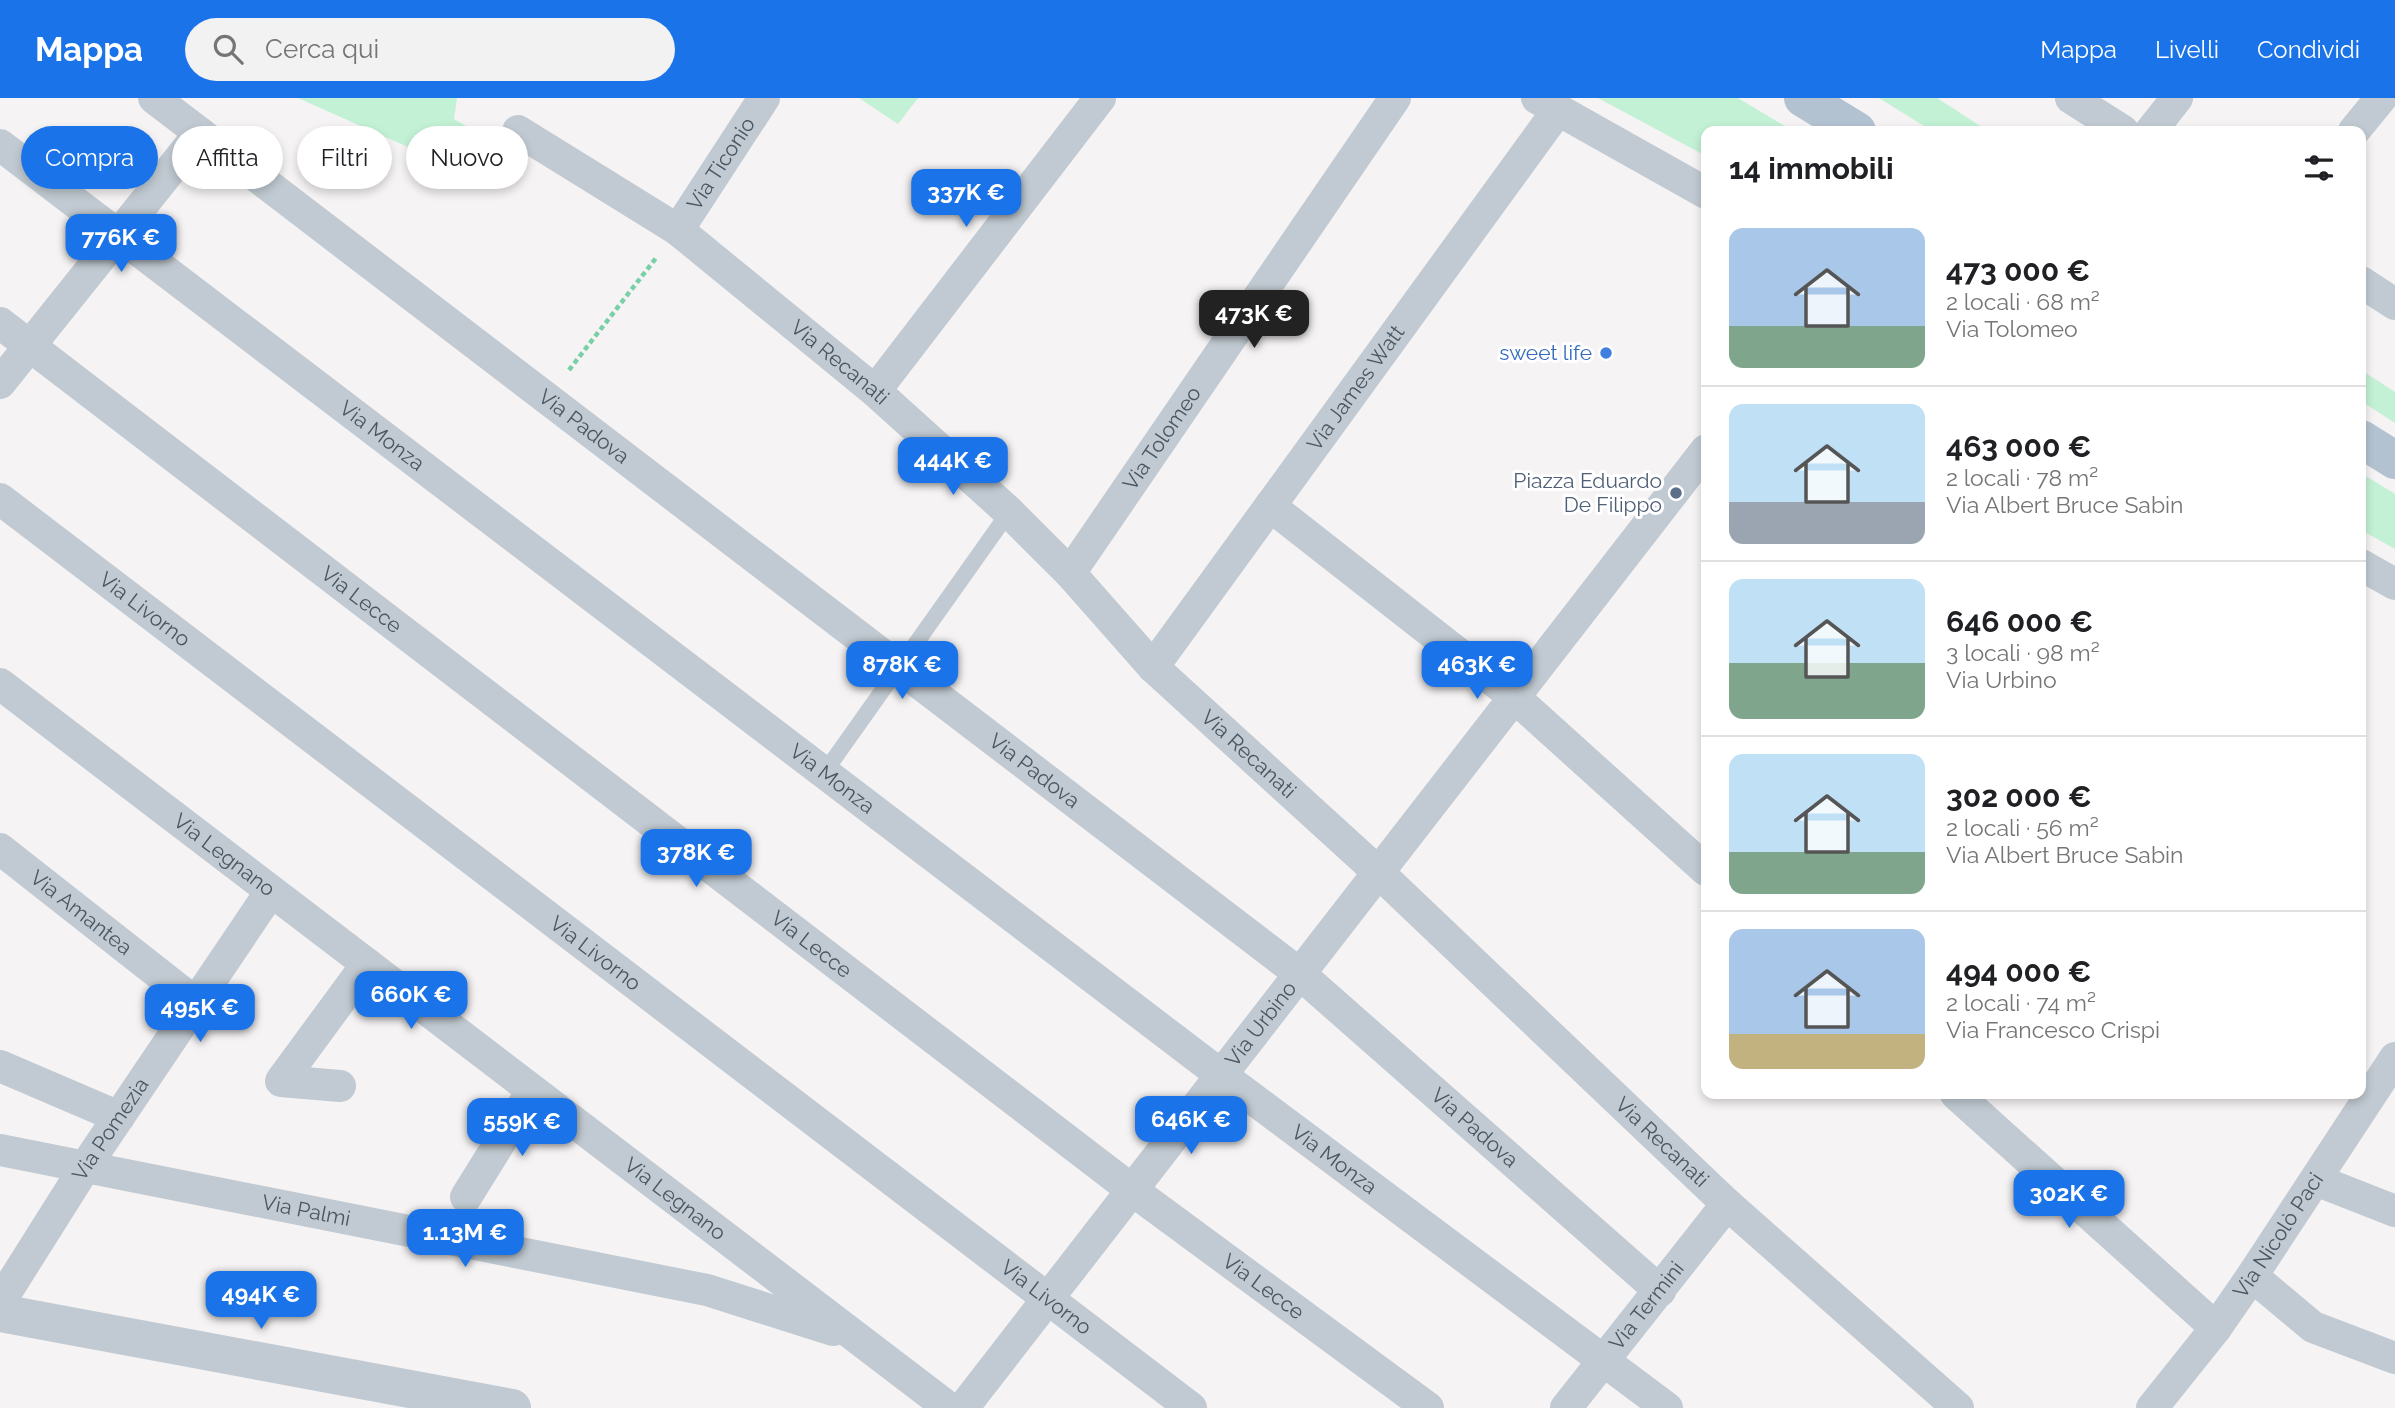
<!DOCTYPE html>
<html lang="it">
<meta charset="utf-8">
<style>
:root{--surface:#fff;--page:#f2f2f2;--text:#202124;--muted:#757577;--line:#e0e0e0;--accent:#1a73e8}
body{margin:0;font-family:Raleway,sans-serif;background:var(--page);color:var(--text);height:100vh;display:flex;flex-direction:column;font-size:26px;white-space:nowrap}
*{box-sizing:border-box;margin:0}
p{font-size:23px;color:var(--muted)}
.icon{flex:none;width:38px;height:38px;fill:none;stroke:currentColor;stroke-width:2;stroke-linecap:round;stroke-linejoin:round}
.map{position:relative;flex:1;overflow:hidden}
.drawer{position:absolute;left:1701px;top:28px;width:665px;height:973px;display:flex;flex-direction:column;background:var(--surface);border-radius:14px;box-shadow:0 4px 10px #0003}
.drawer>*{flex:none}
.top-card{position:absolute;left:21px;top:28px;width:665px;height:63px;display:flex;gap:14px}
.price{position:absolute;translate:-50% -60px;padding:0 16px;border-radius:14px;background:var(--accent);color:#fff;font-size:23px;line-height:46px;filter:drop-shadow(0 2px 4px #0008)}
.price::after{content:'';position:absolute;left:50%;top:42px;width:21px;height:16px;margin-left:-10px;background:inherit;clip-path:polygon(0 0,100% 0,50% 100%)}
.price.on{background:#222;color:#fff}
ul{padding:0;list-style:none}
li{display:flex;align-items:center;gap:21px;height:175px;padding:0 28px}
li+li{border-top:2px solid var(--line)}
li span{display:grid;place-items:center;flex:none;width:196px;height:140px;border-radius:14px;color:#555}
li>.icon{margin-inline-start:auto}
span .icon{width:84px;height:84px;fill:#fffc;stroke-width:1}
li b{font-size:30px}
h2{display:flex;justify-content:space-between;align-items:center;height:84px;padding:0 28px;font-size:30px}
.tag{padding:0 24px;border-radius:32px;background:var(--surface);box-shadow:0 4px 10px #0003;font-size:24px;line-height:63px}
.tag.on{background:var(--accent);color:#fff}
header{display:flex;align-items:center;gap:42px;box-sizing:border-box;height:98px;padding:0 35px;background:var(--accent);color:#fff}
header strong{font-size:33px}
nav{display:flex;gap:38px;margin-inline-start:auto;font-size:24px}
.search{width:490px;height:63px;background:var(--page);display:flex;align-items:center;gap:18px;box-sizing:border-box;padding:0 24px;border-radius:38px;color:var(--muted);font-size:26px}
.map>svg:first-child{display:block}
.green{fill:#c3f1d5}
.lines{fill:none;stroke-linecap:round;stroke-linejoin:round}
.path{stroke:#7ad0a6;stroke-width:4.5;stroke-dasharray:5 3.5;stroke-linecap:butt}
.service{stroke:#c1cad2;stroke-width:16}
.minor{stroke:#c1cad2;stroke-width:32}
.tertiary{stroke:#c1cad2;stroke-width:38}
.primary{stroke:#b3c2d1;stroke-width:38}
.shop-dot{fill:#3f7fe0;stroke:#fff;stroke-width:2.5}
.service-dot{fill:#5c6f8a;stroke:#fff;stroke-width:2.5}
.labels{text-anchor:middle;stroke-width:6;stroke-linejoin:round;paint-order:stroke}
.street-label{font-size:21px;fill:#4a5661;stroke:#fff}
.shop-label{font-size:21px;fill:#366cbe;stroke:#fff;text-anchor:end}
.service-label{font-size:21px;fill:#4e5e75;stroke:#fff;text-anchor:end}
</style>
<header>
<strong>Mappa</strong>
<div class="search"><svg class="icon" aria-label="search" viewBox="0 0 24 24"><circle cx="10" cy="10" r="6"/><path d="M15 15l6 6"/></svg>Cerca qui</div>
<nav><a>Mappa</a><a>Livelli</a><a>Condividi</a></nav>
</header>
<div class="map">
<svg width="2395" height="1310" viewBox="0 0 2395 1310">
<rect width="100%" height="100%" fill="#f5f3f3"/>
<g class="green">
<polygon points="298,0 457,0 454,21 485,39 473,78"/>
<polygon points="859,0 918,0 898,26"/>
<polygon points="1598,0 1738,0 1793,33 1706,33 1706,58"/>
<polygon points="1879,0 1937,0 1988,33 1932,33"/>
<polygon points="2361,272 2395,294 2395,325 2361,303"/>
<polygon points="2361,375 2395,396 2395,451 2361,432"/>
</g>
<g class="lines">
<polyline class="path" points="569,272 656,160"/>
<polyline class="service" points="824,675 1009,414"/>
<g class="minor">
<path id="s1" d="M154,0L1300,876L1660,1193"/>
<polyline points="1537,0 1706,95"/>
<polyline points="2071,0 2123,33"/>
<path id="s2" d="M518,33L678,132L875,293L1009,414L1070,475L1153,569L1378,774L1727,1106L1958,1310"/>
<polyline points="2151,33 2177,0"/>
<polyline points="2354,33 2381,0"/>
<path id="s3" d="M0,47L1221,977L1667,1310"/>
<path id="s4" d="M678,132L764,0"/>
<polyline points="2361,184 2395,206"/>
<path id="s5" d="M0,225L1132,1092L1428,1310"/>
<polyline points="0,285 200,35"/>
<polyline points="875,293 1100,0"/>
<path id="s6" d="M0,401L1191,1310"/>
<polyline points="1270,408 1514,599 1706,772"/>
<polyline points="2361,467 2395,486"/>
<path id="s7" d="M1070,475L1395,0"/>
<path id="s8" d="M1153,569L1558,12"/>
<path id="s9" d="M0,586L949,1310"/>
<path id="s10" d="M0,751L196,905"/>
<polyline points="0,968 119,1019"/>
<polyline points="340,988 281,983 367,866"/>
<polyline points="1956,996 2216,1230"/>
<path id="s11" d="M0,1052L707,1192L833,1232"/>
<polyline points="2316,1082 2395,1113"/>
<polyline points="466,1099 532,993"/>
<polyline points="2252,1178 2313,1229 2395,1260"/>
<path id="s12" d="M0,1204L85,1069L271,793"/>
<path id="s13" d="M963,1310L1706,352"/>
<path id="s14" d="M1566,1310L1727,1106"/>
<path id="s15" d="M2152,1310L2216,1230L2252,1178L2395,960"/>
</g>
<polyline class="tertiary" points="0,1215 512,1310"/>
<g class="primary">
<polyline points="1803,0 1857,33"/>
<polyline points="2361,341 2395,362"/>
</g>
</g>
<circle class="shop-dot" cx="1606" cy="255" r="7"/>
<circle class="service-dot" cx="1676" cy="395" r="7"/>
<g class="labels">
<g class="street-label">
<text dy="7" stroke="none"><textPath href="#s4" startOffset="79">Via Ticonio</textPath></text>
<text dy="7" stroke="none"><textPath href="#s2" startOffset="397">Via Recanati</textPath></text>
<text dy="7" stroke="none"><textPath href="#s8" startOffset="345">Via James Watt</textPath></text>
<text dy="7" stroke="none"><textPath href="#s1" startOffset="541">Via Padova</textPath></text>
<text dy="7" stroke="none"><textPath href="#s3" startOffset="480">Via Monza</textPath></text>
<text dy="7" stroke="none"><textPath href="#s7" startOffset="163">Via Tolomeo</textPath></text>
<text dy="7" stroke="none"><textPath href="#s5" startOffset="455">Via Lecce</textPath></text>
<text dy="7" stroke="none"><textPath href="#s6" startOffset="182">Via Livorno</textPath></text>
<text dy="7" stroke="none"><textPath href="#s2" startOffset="964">Via Recanati</textPath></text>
<text dy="7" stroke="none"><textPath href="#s1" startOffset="1108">Via Padova</textPath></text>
<text dy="7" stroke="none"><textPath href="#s3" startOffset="1046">Via Monza</textPath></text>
<text dy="7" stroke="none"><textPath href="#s9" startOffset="282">Via Legnano</textPath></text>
<text dy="7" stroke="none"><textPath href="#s10" startOffset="103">Via Amantea</textPath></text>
<text dy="7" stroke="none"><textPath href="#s5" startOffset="1022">Via Lecce</textPath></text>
<text dy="7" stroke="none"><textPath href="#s6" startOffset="749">Via Livorno</textPath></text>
<text dy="7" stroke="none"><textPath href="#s13" startOffset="486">Via Urbino</textPath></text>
<text dy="7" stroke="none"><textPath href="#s1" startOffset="1675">Via Padova</textPath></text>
<text dy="7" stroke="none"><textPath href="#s12" startOffset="205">Via Pomezia</textPath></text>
<text dy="7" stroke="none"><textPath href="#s2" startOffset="1531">Via Recanati</textPath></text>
<text dy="7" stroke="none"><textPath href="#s3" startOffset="1676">Via Monza</textPath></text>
<text dy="7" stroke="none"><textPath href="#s9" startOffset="849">Via Legnano</textPath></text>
<text dy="7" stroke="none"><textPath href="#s11" startOffset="312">Via Palmi</textPath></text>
<text dy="7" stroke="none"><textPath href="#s15" startOffset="214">Via Nicolò Paci</textPath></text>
<text dy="7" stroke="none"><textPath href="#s5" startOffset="1589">Via Lecce</textPath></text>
<text dy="7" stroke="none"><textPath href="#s6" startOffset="1316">Via Livorno</textPath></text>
<text dy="7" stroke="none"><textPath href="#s14" startOffset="130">Via Termini</textPath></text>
</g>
<g class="shop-label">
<text x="1592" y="262">sweet life</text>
</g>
<g class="service-label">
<text x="1662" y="390">Piazza Eduardo<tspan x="1662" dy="24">De Filippo</tspan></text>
</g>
</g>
</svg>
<b class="price" style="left:966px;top:131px">337K €</b>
<b class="price" style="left:121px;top:176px">776K €</b>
<b class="price on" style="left:1254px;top:252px">473K €</b>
<b class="price" style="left:953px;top:399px">444K €</b>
<b class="price" style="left:902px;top:603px">878K €</b>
<b class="price" style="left:1477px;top:603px">463K €</b>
<b class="price" style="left:696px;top:791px">378K €</b>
<b class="price" style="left:411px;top:933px">660K €</b>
<b class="price" style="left:200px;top:946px">495K €</b>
<b class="price" style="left:1191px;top:1058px">646K €</b>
<b class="price" style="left:522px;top:1060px">559K €</b>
<b class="price" style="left:2069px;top:1132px">302K €</b>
<b class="price" style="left:465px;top:1171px">1.13M €</b>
<b class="price" style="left:261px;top:1233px">494K €</b>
<div class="top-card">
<a class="tag on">Compra</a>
<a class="tag">Affitta</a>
<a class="tag">Filtri</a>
<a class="tag">Nuovo</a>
</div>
<section class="drawer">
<h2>14 immobili<svg class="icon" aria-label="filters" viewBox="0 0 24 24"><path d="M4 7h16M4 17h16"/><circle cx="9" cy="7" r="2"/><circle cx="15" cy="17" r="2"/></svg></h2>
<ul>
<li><span style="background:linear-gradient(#a9c7e8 70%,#7fa58c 0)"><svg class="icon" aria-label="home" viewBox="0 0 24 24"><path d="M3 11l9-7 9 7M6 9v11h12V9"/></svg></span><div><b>473 000 €</b><p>2 locali · 68 m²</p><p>Via Tolomeo</p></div></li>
<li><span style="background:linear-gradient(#bfe0f5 70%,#9aa5b1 0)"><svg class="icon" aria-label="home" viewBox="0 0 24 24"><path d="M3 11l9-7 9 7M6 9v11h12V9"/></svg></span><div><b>463 000 €</b><p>2 locali · 78 m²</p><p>Via Albert Bruce Sabin</p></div></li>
<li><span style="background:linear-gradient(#bfe0f5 60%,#7fa58c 0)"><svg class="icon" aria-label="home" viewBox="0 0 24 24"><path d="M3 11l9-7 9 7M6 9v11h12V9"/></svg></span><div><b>646 000 €</b><p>3 locali · 98 m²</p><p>Via Urbino</p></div></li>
<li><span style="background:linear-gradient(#bfe0f5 70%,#7fa58c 0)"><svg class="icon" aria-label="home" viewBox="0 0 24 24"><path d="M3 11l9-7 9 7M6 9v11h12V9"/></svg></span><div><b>302 000 €</b><p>2 locali · 56 m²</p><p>Via Albert Bruce Sabin</p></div></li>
<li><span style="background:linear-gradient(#a9c7e8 75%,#c2b280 0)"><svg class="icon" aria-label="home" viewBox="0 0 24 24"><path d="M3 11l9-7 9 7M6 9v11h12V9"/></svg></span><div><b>494 000 €</b><p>2 locali · 74 m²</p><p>Via Francesco Crispi</p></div></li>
</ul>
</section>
</div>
